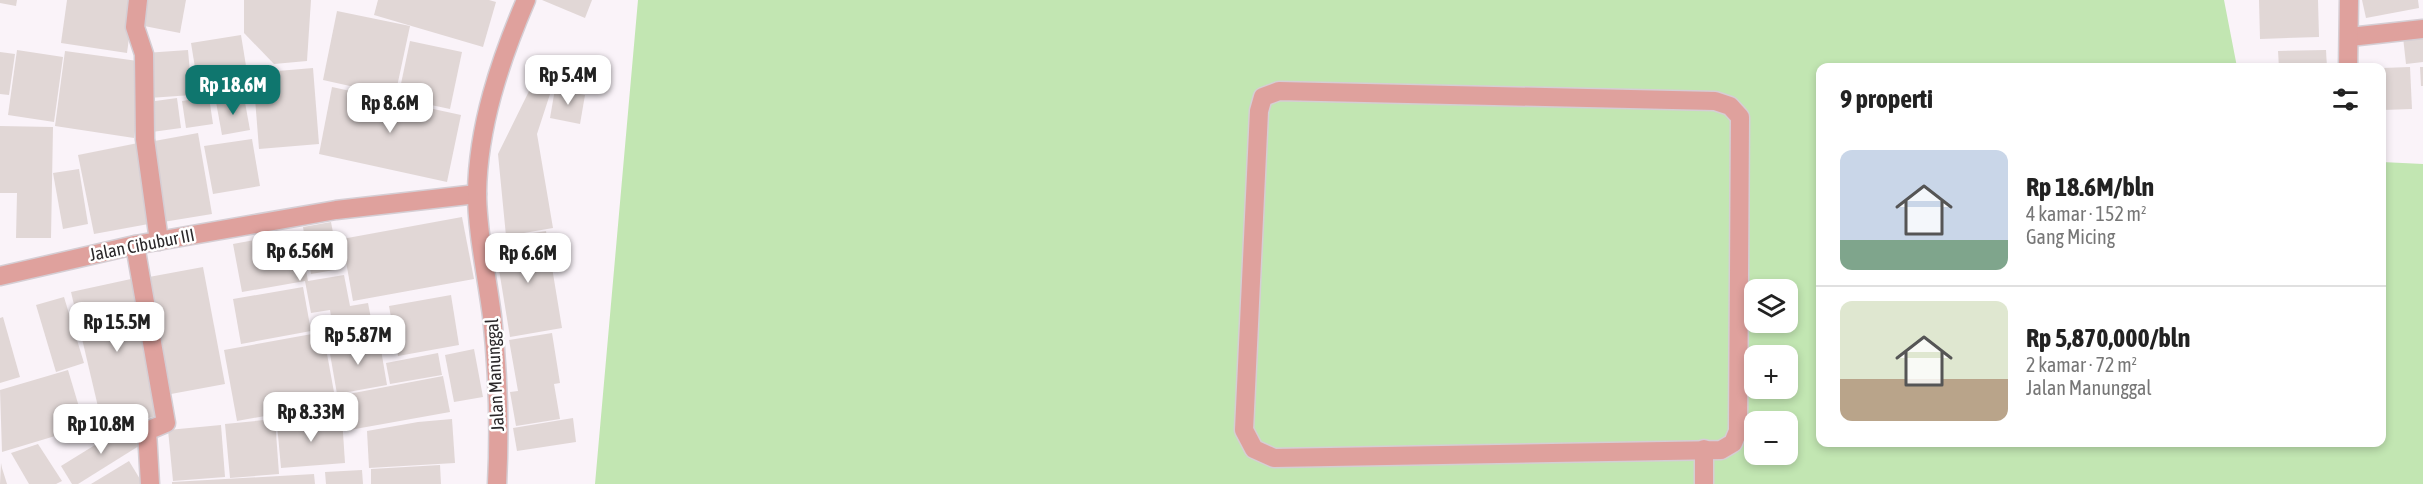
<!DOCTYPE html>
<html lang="id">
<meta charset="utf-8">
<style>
:root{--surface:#fff;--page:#f6f6f6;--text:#222;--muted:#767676;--line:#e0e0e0;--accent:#0f766e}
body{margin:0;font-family:"Asap Condensed",sans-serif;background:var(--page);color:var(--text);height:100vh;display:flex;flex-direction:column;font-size:22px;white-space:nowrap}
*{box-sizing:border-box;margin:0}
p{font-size:20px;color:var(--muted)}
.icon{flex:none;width:33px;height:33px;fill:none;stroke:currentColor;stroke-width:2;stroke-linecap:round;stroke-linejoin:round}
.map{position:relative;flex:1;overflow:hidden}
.panel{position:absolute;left:1816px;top:63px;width:570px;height:384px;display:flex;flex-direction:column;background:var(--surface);border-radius:12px;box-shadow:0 3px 9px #0003}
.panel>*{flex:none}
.buttons{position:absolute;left:1744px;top:279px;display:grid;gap:12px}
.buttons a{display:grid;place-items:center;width:54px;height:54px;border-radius:12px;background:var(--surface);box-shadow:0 3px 9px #0003;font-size:30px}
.price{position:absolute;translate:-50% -51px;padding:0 14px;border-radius:12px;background:#fff;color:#222;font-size:20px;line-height:39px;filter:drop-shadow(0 2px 3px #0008)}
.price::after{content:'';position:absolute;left:50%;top:36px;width:18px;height:14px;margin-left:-9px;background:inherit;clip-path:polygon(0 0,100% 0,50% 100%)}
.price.on{background:var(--accent);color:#fff}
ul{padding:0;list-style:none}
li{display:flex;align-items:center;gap:18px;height:150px;padding:0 24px}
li+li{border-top:2px solid var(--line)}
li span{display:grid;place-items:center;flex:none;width:168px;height:120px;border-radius:12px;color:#555}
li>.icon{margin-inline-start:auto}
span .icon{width:72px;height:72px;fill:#fffc;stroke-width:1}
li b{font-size:26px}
h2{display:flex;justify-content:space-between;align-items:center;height:72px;padding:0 24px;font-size:26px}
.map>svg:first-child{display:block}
.green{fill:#c2e6b2;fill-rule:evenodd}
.building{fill:#e1d7d6}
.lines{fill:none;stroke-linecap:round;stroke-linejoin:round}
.minor-casing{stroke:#d5ced4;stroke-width:21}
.minor{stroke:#dfa19d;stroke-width:18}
.labels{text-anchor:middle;stroke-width:5;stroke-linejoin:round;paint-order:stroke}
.street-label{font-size:18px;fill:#2b282a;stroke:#fff}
</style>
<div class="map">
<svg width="2423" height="484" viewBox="0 0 2423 484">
<rect width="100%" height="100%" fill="#faf3f9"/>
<path class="green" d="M638,0H2224L2237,67L1821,68V442H2382V162L2423,164V484H595ZM1755,290H1788V322H1755ZM1755,356H1788V388H1755ZM1755,422H1788V454H1755Z"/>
<g class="building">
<polygon points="0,0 17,0 16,6 0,3"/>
<polygon points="67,0 134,0 127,53 61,43"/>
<polygon points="144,0 186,0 180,33 139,25"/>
<polygon points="244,0 311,0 307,61 274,64 244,33"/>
<polygon points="378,0 489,0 496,2 483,47 374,15"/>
<polygon points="542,0 592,0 585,18"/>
<polygon points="2259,0 2318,0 2319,37 2260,39"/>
<polygon points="2362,0 2418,0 2419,8 2366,18"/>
<polygon points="337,11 410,26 395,96 323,80"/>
<polygon points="241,35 247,72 197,80 191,43"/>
<polygon points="2423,35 2423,62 2406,64 2403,37"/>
<polygon points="410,41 462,52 450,109 398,98"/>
<polygon points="17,50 63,57 54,122 8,115"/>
<polygon points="188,50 192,95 149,98 145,53"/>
<polygon points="2326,50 2327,68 2279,68 2278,51"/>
<polygon points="65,51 145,62 134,138 55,126"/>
<polygon points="0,52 15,54 9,95 0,94"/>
<polygon points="2410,67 2412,109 2382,110 2382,68"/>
<polygon points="2420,67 2423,67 2423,86 2421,86"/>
<polygon points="313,68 319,144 259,149 253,73"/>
<polygon points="533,83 551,91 537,134 553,228 506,236 498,154"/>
<polygon points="332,87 461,115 447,182 319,154"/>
<polygon points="555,89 585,95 580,124 550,118"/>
<polygon points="209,97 213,124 186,128 182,101"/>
<polygon points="244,97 250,130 222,135 216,102"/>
<polygon points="177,98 181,128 152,132 148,102"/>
<polygon points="0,126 53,127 51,238 16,238 17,193 0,193"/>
<polygon points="198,133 212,214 163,222 149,142"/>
<polygon points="252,139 260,186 213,194 204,146"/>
<polygon points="138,143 154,223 94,234 78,155"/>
<polygon points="79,169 88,224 63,229 53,173"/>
<polygon points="462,217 474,279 353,301 342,239"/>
<polygon points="331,222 340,269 311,274 303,227"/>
<polygon points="546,231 562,328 510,337 494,239"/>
<polygon points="299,232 308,281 344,275 350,306 368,303 374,334 335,341 330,310 311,313 305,281 242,292 233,244"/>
<polygon points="203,267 225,384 171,394 149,277"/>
<polygon points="131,279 162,415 103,428 71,292"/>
<polygon points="303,287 311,331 241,344 233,299"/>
<polygon points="451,295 459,345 398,356 389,306"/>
<polygon points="64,297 84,363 56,372 36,305"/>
<polygon points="3,317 20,377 0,383 0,318"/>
<polygon points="323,332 336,403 237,421 224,350"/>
<polygon points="552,333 560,383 554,384 560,419 516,426 510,392 518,391 509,340"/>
<polygon points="379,338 387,385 337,394 329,348"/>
<polygon points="474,349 483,397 454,402 445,355"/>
<polygon points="438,353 442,375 390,384 386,363"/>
<polygon points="68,370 85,427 2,452 0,390"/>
<polygon points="443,376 450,412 344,431 338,396"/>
<polygon points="342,418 345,463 281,468 277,424"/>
<polygon points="573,418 576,442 517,451 513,428"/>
<polygon points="275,419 279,474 230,478 225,424"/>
<polygon points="452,419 455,463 369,468 367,431 418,422"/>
<polygon points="129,424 142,444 78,484 72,484 61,466"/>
<polygon points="221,425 225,477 173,481 168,430"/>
<polygon points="38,444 62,481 56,484 29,484 11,453"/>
<polygon points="129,461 143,484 91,484"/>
<polygon points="1,463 2,468 7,484 0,484"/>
<polygon points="440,465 441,484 371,484 371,469"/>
<polygon points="362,470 363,484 326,484 325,472"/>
<polygon points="314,474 315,484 172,484 172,482"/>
</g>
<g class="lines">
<g class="minor-casing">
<g id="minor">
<polyline points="138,0 135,27 144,54 145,139 159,241"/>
<polyline points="2350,37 2423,29"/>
<polyline points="2348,68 2349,0"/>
<polygon points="1279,91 1715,101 1730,106 1740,117 1738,431 1733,443 1721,450 1274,458 1254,449 1244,430 1259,111 1263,97"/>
<polyline points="135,245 166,423 147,431 150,484"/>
<polyline points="0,276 135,245 336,210 477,194"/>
<polyline points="1704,449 1704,484"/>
<path d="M497,484C500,427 498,372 492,316C487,277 477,232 477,193C478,126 500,61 526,0"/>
</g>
</g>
<use href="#minor" class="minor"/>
</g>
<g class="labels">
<g class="street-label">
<text transform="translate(142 245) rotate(-11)" y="6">Jalan Cibubur III</text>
<text transform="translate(495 375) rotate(-93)" y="6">Jalan Manunggal</text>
</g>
</g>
</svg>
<div class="buttons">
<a><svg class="icon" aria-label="layers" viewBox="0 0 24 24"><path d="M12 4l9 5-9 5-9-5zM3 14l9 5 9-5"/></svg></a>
<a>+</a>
<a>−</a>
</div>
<b class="price" style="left:568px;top:106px">Rp 5.4M</b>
<b class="price on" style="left:233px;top:116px">Rp 18.6M</b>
<b class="price" style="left:390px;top:134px">Rp 8.6M</b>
<b class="price" style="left:300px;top:282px">Rp 6.56M</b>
<b class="price" style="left:528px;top:284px">Rp 6.6M</b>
<b class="price" style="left:117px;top:353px">Rp 15.5M</b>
<b class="price" style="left:358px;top:366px">Rp 5.87M</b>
<b class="price" style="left:311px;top:443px">Rp 8.33M</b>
<b class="price" style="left:101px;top:455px">Rp 10.8M</b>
<section class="panel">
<h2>9 properti<svg class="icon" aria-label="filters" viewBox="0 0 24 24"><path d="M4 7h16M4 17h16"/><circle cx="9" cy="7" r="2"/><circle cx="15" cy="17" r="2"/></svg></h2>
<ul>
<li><span style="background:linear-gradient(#c9d6e8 75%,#7fa58c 0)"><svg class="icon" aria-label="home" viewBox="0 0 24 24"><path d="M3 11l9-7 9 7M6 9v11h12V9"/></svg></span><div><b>Rp 18.6M/bln</b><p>4 kamar · 152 m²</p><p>Gang Micing</p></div></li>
<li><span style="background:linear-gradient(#dfe7d0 65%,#b9a48a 0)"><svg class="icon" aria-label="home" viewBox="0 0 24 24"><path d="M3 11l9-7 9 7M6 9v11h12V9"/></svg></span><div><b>Rp 5,870,000/bln</b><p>2 kamar · 72 m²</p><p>Jalan Manunggal</p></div></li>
</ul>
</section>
</div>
